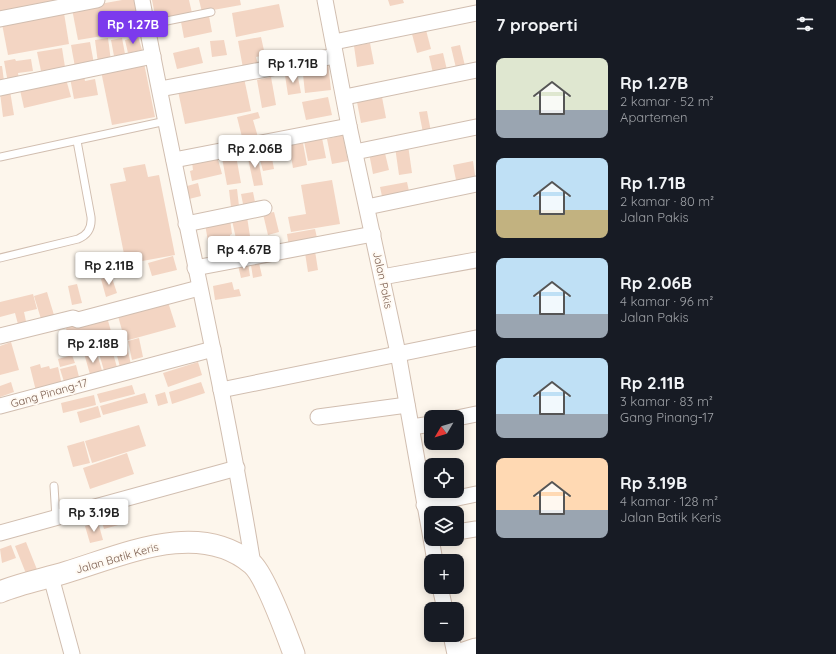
<!DOCTYPE html>
<html lang="id">
<meta charset="utf-8">
<style>
:root{--surface:#171b24;--page:#242831;--text:#f1f3f6;--muted:#9ea1a6;--accent:#7c3aed}
body{margin:0;font-family:Quicksand,sans-serif;background:var(--page);color:var(--text);height:100vh;display:flex;flex-direction:column;font-size:15px;white-space:nowrap}
*{box-sizing:border-box;margin:0}
p{font-size:13px;color:var(--muted)}
.icon{flex:none;width:22px;height:22px;fill:none;stroke:currentColor;stroke-width:2;stroke-linecap:round;stroke-linejoin:round}
.map{position:relative;flex:1;overflow:hidden}
.drawer{display:flex;flex-direction:column;background:var(--surface);width:360px}
.drawer>*{flex:none}
.needle{width:26px;rotate:232deg}
.tools{position:absolute;left:424px;top:410px;display:grid;gap:8px}
.tools a{display:grid;place-items:center;width:40px;height:40px;border-radius:8px;background:var(--surface);box-shadow:0 2px 10px #0003;font-size:20px}
.price{position:absolute;translate:-50% -34px;padding:0 9px;border-radius:4px;background:#fff;color:#222;font-size:13px;line-height:26px;filter:drop-shadow(0 1px 2px #0008)}
.price::after{content:'';position:absolute;left:50%;top:24px;width:12px;height:9px;margin-left:-6px;background:inherit;clip-path:polygon(0 0,100% 0,50% 100%)}
.price.active{background:var(--accent);color:#fff}
ul{padding:0;list-style:none}
li{display:flex;align-items:center;gap:12px;height:100px;padding:0 20px}
li span{display:grid;place-items:center;flex:none;width:112px;height:80px;border-radius:8px;color:#555}
li>.icon{margin-inline-start:auto}
span .icon{width:48px;height:48px;fill:#fffc;stroke-width:1}
li b{font-size:17px}
h2{display:flex;justify-content:space-between;align-items:center;height:48px;padding:0 20px;font-size:17px}
main{display:flex;flex:1;min-height:0}
.map>svg:first-child{display:block}
.building{fill:#f3d5c3}
.lines{fill:none;stroke-linecap:round;stroke-linejoin:round}
.lane-casing{stroke:#d1beb0;stroke-width:9}
.street-casing{stroke:#d1beb0;stroke-width:17}
.secondary-casing{stroke:#d6c0b0;stroke-width:23}
.lane{stroke:#fff;stroke-width:7}
.street{stroke:#fff;stroke-width:15}
.secondary{stroke:#fff;stroke-width:21}
.labels{text-anchor:middle;stroke-width:4;stroke-linejoin:round;paint-order:stroke}
.street-label{font-size:11px;fill:#7a5c4d;stroke:#fffaf3}
</style>
<main>
<div class="map">
<svg width="476" height="654" viewBox="0 0 476 654">
<rect width="100%" height="100%" fill="#fdf6ec"/>
<g class="building">
<polygon points="0,0 73,0 0,15"/>
<polygon points="122,0 135,0 139,30 78,40 72,9"/>
<polygon points="152,0 189,0 192,13 156,20"/>
<polygon points="199,0 240,0 241,5 202,12"/>
<polygon points="388,0 403,0 404,3 390,6"/>
<polygon points="279,4 284,27 236,37 232,13"/>
<polygon points="64,13 69,44 8,55 2,24"/>
<polygon points="209,16 212,32 184,38 181,22"/>
<polygon points="426,30 431,49 417,53 412,34"/>
<polygon points="138,36 142,50 128,53 125,40"/>
<polygon points="261,37 265,55 256,57 258,65 243,68 238,41"/>
<polygon points="108,38 111,61 98,63 95,40"/>
<polygon points="122,38 125,54 114,56 111,40"/>
<polygon points="224,40 227,55 212,57 210,41"/>
<polygon points="90,42 94,64 75,67 71,45"/>
<polygon points="370,43 374,64 357,67 354,46"/>
<polygon points="460,45 465,66 456,68 451,47"/>
<polygon points="199,47 203,63 177,69 173,53"/>
<polygon points="62,48 65,67 41,71 37,52"/>
<polygon points="443,53 447,70 433,73 429,56"/>
<polygon points="15,59 16,61 31,59 33,71 18,73 19,81 8,83 4,61"/>
<polygon points="328,62 331,90 305,93 302,65"/>
<polygon points="144,63 155,117 112,125 101,71"/>
<polygon points="0,66 2,66 4,81 0,82"/>
<polygon points="297,72 301,93 288,95 285,75"/>
<polygon points="84,75 85,81 95,79 98,95 74,99 70,78"/>
<polygon points="271,77 276,105 262,108 257,80"/>
<polygon points="244,78 251,111 185,124 178,91"/>
<polygon points="66,79 71,97 24,108 20,90"/>
<polygon points="10,91 14,115 3,117 0,93"/>
<polygon points="328,97 332,115 306,120 302,102"/>
<polygon points="382,97 386,118 361,123 357,102"/>
<polygon points="427,111 431,132 423,133 419,112"/>
<polygon points="258,112 260,118 253,120 258,137 243,141 237,117"/>
<polygon points="343,135 348,161 332,164 327,139"/>
<polygon points="322,138 326,158 308,161 304,141"/>
<polygon points="303,143 307,165 293,168 289,145"/>
<polygon points="408,145 412,173 399,175 395,147"/>
<polygon points="384,149 389,170 373,174 369,153"/>
<polygon points="257,153 263,185 254,186 247,154"/>
<polygon points="271,153 274,169 263,171 259,156"/>
<polygon points="217,156 222,174 192,181 190,171 193,170 192,162"/>
<polygon points="236,156 241,183 227,185 222,158"/>
<polygon points="473,161 476,182 457,185 453,165"/>
<polygon points="145,164 148,177 159,175 175,255 126,264 110,184 126,181 123,168"/>
<polygon points="332,180 340,224 291,232 288,217 306,214 301,185"/>
<polygon points="407,182 410,196 383,201 380,187"/>
<polygon points="198,183 201,196 189,199 187,186"/>
<polygon points="237,189 239,206 231,207 229,190"/>
<polygon points="253,192 256,207 244,209 241,194"/>
<polygon points="274,212 279,232 268,235 263,214"/>
<polygon points="247,217 250,236 236,239 232,220"/>
<polygon points="230,219 232,234 230,235 231,242 209,247 205,224"/>
<polygon points="315,229 318,242 289,247 287,234"/>
<polygon points="262,239 265,252 242,257 239,245"/>
<polygon points="315,251 318,270 308,272 305,253"/>
<polygon points="173,256 177,270 152,276 148,263"/>
<polygon points="248,263 250,276 241,278 238,265"/>
<polygon points="259,263 262,276 253,278 251,265"/>
<polygon points="111,275 117,293 106,297 101,279"/>
<polygon points="232,282 234,290 239,289 241,296 215,300 213,286"/>
<polygon points="77,284 82,303 72,305 68,286"/>
<polygon points="47,292 54,315 41,319 34,296"/>
<polygon points="33,294 37,309 24,312 27,326 19,328 15,313 0,317 0,302"/>
<polygon points="168,302 176,327 125,341 118,316"/>
<polygon points="107,317 114,342 73,353 66,328"/>
<polygon points="139,338 143,357 132,360 128,341"/>
<polygon points="126,341 131,365 120,367 114,344"/>
<polygon points="11,342 19,370 0,375 0,346"/>
<polygon points="111,346 118,371 105,374 98,350"/>
<polygon points="96,350 103,374 91,378 84,353"/>
<polygon points="72,355 75,363 60,367 58,359"/>
<polygon points="198,362 202,375 168,387 163,373"/>
<polygon points="40,364 41,368 49,366 50,369 58,367 62,385 36,391 30,367"/>
<polygon points="76,365 80,381 65,385 60,369"/>
<polygon points="11,382 14,392 0,397 0,386"/>
<polygon points="201,382 205,393 172,404 169,392"/>
<polygon points="132,385 135,394 100,403 97,394"/>
<polygon points="165,392 168,403 158,406 155,395"/>
<polygon points="145,393 148,403 103,415 100,406"/>
<polygon points="94,395 96,405 63,413 61,403"/>
<polygon points="98,406 101,417 80,423 77,412"/>
<polygon points="139,425 146,446 92,463 85,441"/>
<polygon points="84,441 90,463 73,467 67,446"/>
<polygon points="127,453 134,474 90,489 83,468"/>
<polygon points="125,512 129,522 104,529 101,519"/>
<polygon points="98,522 103,540 90,543 85,526"/>
<polygon points="26,542 38,572 27,576 15,546"/>
<polygon points="11,545 16,558 2,563 0,549"/>
</g>
<g class="lines">
<g class="lane-casing">
<g id="lane">
<polyline points="147,25 211,12"/>
<polyline points="0,157 166,121"/>
<path d="M0,258L78,239C88,235 92,228 91,217L77,141"/>
<polyline points="54,486 56,518"/>
</g>
</g>
<g class="street-casing">
<g id="street">
<path d="M142,0C177,189 222,375 253,564"/>
<polyline points="325,0 349,126 398,353 435,561"/>
<polyline points="0,19 97,0"/>
<polyline points="334,42 476,13"/>
<polyline points="0,88 153,56"/>
<polyline points="160,89 335,56"/>
<polyline points="345,97 476,70"/>
<polyline points="355,152 476,127"/>
<polyline points="174,160 349,126"/>
<polyline points="367,207 476,184"/>
<polyline points="186,224 264,208"/>
<polyline points="195,268 373,234"/>
<polyline points="382,277 476,260"/>
<polyline points="0,336 73,318 78,320 199,288"/>
<polyline points="221,390 476,338"/>
<polyline points="0,406 213,349"/>
<polyline points="318,417 407,405"/>
<polyline points="457,418 476,414"/>
<polyline points="412,427 431,424"/>
<polyline points="424,505 476,494"/>
<polyline points="457,532 476,529"/>
<polyline points="0,533 237,468"/>
<polyline points="51,577 72,654"/>
<polyline points="440,587 445,609"/>
<polyline points="451,635 455,654"/>
</g>
</g>
<g class="secondary-casing">
<g id="secondary">
<path d="M0,592C21,583 45,579 67,572C123,555 199,519 252,564C265,575 287,635 294,654"/>
<polyline points="461,654 476,649"/>
</g>
</g>
<use href="#lane" class="lane"/>
<use href="#street" class="street"/>
<use href="#secondary" class="secondary"/>
</g>
<g class="labels">
<g class="street-label">
<text transform="translate(383 280) rotate(78)" y="4">Jalan Pakis</text>
<text transform="translate(49 393) rotate(-16)" y="4">Gang Pinang-17</text>
<text transform="translate(117 558) rotate(-16)" y="4">Jalan Batik Keris</text>
</g>
</g>
</svg>
<div class="tools">
<a><svg class="needle" viewBox="-14 -14 28 28"><path d="M0-13l5 13h-10z" fill="#e53935"/><path d="M0 13l5-13h-10z" fill="#9ea1a6"/></svg></a>
<a><svg class="icon" aria-label="locate" viewBox="0 0 24 24"><circle cx="12" cy="12" r="6"/><path d="M12 2v4M12 18v4M2 12h4M18 12h4"/></svg></a>
<a><svg class="icon" aria-label="layers" viewBox="0 0 24 24"><path d="M12 4l9 5-9 5-9-5zM3 14l9 5 9-5"/></svg></a>
<a>+</a>
<a>−</a>
</div>
<b class="price active" style="left:133px;top:45px">Rp 1.27B</b>
<b class="price" style="left:293px;top:84px">Rp 1.71B</b>
<b class="price" style="left:255px;top:169px">Rp 2.06B</b>
<b class="price" style="left:244px;top:270px">Rp 4.67B</b>
<b class="price" style="left:109px;top:286px">Rp 2.11B</b>
<b class="price" style="left:93px;top:364px">Rp 2.18B</b>
<b class="price" style="left:94px;top:533px">Rp 3.19B</b>
</div>
<section class="drawer">
<h2>7 properti<svg class="icon" aria-label="filters" viewBox="0 0 24 24"><path d="M4 7h16M4 17h16"/><circle cx="9" cy="7" r="2"/><circle cx="15" cy="17" r="2"/></svg></h2>
<ul>
<li><span style="background:linear-gradient(#dfe7d0 65%,#9aa5b1 0)"><svg class="icon" aria-label="home" viewBox="0 0 24 24"><path d="M3 11l9-7 9 7M6 9v11h12V9"/></svg></span><div><b>Rp 1.27B</b><p>2 kamar · 52 m²</p><p>Apartemen</p></div></li>
<li><span style="background:linear-gradient(#bfe0f5 65%,#c2b280 0)"><svg class="icon" aria-label="home" viewBox="0 0 24 24"><path d="M3 11l9-7 9 7M6 9v11h12V9"/></svg></span><div><b>Rp 1.71B</b><p>2 kamar · 80 m²</p><p>Jalan Pakis</p></div></li>
<li><span style="background:linear-gradient(#bfe0f5 70%,#9aa5b1 0)"><svg class="icon" aria-label="home" viewBox="0 0 24 24"><path d="M3 11l9-7 9 7M6 9v11h12V9"/></svg></span><div><b>Rp 2.06B</b><p>4 kamar · 96 m²</p><p>Jalan Pakis</p></div></li>
<li><span style="background:linear-gradient(#bfe0f5 70%,#9aa5b1 0)"><svg class="icon" aria-label="home" viewBox="0 0 24 24"><path d="M3 11l9-7 9 7M6 9v11h12V9"/></svg></span><div><b>Rp 2.11B</b><p>3 kamar · 83 m²</p><p>Gang Pinang-17</p></div></li>
<li><span style="background:linear-gradient(#ffd9b3 65%,#9aa5b1 0)"><svg class="icon" aria-label="home" viewBox="0 0 24 24"><path d="M3 11l9-7 9 7M6 9v11h12V9"/></svg></span><div><b>Rp 3.19B</b><p>4 kamar · 128 m²</p><p>Jalan Batik Keris</p></div></li>
</ul>
</section>
</main>
